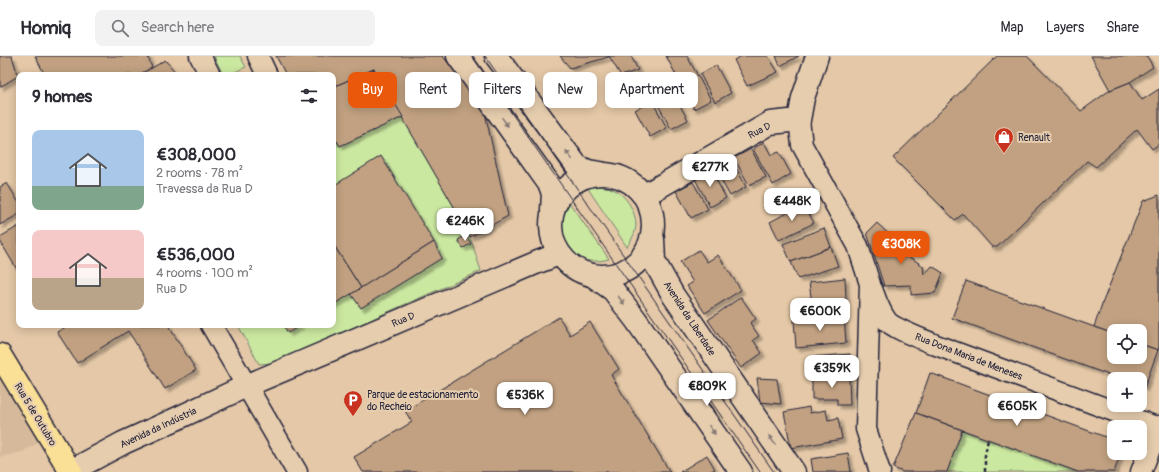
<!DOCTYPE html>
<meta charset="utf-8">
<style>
:root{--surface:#fff;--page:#f2f2f3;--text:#2b2b33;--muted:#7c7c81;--line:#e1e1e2;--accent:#ea580c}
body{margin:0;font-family:Pangolin,sans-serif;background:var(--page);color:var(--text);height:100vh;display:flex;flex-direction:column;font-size:15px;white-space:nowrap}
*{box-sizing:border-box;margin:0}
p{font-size:13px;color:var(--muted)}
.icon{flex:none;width:22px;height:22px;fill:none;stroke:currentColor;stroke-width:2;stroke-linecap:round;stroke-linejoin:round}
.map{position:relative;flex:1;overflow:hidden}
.side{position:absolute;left:16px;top:16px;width:320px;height:256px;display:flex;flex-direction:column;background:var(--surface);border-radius:8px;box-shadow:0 2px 10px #0003}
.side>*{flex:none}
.top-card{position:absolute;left:348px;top:16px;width:380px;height:36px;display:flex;gap:8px}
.tools{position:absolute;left:1107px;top:268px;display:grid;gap:8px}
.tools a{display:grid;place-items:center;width:40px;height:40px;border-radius:8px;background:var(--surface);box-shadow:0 2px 10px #0003;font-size:20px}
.price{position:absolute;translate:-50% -34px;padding:0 9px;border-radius:8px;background:#fff;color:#222;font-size:13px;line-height:26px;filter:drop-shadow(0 1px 2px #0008)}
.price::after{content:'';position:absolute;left:50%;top:24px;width:12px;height:9px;margin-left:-6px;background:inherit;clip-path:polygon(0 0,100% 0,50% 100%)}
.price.selected{background:var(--accent);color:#fff}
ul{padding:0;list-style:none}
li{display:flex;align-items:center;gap:12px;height:100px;padding:0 16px}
li span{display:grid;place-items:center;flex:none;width:112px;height:80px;border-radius:8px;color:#555}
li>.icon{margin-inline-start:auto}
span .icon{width:48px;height:48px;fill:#fffc;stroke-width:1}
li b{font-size:17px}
h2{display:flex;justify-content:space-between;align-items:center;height:48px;padding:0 16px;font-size:17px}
.chip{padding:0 14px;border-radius:8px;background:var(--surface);box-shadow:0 2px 10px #0003;font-size:14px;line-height:36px}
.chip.selected{background:var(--accent);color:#fff}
header{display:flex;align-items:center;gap:24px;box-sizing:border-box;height:56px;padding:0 20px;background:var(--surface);border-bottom:1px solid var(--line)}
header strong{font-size:19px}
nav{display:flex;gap:22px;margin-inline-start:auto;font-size:14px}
.search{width:280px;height:36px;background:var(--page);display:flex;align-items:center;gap:10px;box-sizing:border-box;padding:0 14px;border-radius:8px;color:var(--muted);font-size:15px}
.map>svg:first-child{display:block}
.built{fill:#d6b99a}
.green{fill:#cbe8a0;stroke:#76856e}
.building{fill:#c1a181;stroke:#22223b;filter:url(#shadow)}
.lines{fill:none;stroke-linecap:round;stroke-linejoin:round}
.street-casing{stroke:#22223b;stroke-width:23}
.secondary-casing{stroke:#22223b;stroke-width:25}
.primary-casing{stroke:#22223b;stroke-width:25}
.path{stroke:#22223b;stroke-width:2.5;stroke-dasharray:4 3;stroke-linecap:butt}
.street{stroke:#e6cdae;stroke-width:20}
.secondary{stroke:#e6cdae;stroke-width:22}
.primary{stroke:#fadf96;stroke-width:22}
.tram{stroke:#22223b;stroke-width:1}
.oneway{fill:#847874}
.labels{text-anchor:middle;stroke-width:4;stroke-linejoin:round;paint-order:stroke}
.street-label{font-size:10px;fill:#22223b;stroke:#e6cdae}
.poi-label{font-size:10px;fill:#22223b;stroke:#e6cdae;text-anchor:start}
</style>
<header>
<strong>Homiq</strong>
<div class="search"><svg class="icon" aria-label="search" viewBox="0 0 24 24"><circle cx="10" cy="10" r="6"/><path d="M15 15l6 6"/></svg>Search here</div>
<nav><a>Map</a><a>Layers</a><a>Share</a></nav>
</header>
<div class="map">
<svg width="1159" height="416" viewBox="0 0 1159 416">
<defs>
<filter id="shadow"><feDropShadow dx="3.5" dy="3.5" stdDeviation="1" flood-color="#0004"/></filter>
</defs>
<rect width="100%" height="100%" fill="#e4c8a7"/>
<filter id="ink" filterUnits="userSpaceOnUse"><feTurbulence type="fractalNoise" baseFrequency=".025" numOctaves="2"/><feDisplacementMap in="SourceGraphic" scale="8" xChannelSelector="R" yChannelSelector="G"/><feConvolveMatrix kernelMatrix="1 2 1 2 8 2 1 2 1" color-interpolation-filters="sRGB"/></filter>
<g filter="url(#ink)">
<polygon class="built" points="0,319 41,385 22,396 0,401"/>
<g class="green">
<polygon points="214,0 240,0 246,11 228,19 223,19"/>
<polygon points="403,61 468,175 481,215 272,307 259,308 238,269 333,269 333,87 337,85 340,90"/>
<path d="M598,130C603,131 609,131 613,133C626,139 635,154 636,168C636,177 631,184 627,191L587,131Z"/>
<path d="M568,145L609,203C601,205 593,206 584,204C576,201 563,189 560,180C557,169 562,154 568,145Z"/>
<polygon points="962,374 1078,416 947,416"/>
</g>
<g class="building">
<polygon points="0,0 12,0 18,20 0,31"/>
<polygon points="35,0 150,0 148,1 152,12 138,19 45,19"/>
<polygon points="276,0 443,0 485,57 508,160 470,181 468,175 374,13 333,31 333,19 286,19"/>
<polygon points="560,0 609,0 609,1 570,12"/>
<polygon points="609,0 631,0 638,14 621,20"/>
<polygon points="666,0 687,0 711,44 694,53"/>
<polygon points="742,0 768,0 778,16 747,30 734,4"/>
<polygon points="776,0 799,0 780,10"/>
<polygon points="997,0 1027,0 1081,55 1110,34 1130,26 1142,44 1159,33 1159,88 1152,93 1137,73 1096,111 1087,105 997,191 992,191 963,158 955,164 893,102"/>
<polygon points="1091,0 1147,0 1153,11 1130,26 1110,34"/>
<polygon points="165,4 178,19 138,19 152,12"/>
<polygon points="716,9 731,37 715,46 700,18"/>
<polygon points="374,13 403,61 340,90 337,85 333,87 333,31"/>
<polygon points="673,37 688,64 671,73 656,45"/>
<polygon points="652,45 667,72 650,81 635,54"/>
<polygon points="764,86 771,99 779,96 791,118 773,129 753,93"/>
<polygon points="751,93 766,121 749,129 734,102"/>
<polygon points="381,100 434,186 361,232 333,188 333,130"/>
<polygon points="732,104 746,131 730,140 715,113"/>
<polygon points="711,114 726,142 710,151 695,123"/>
<polygon points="693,126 708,153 691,162 676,135"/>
<polygon points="7,127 19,147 19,158 0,169 0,131"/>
<polygon points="1159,139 1159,291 1158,294 1140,288 1140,275 1114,275 1114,278 1094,271 1102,248 1143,145"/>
<polygon points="804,148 814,167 779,184 770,166"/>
<polygon points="877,167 899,188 903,199 913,203 923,210 924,219 932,210 943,217 935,237 911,239 911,229 884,230 867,177"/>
<polygon points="19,170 19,217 0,185 0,181"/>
<polygon points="824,172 831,191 791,206 783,188"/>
<polygon points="466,179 471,188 463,192 458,184"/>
<polygon points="434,186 442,202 361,252 351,238"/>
<polygon points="333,188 361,232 333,249"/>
<polygon points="831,191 838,210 798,223 791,206"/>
<polygon points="699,194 707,206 718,199 741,234 705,257 687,230 693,226 680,206"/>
<polygon points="845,222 846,243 812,248 809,226"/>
<polygon points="966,225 1114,278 1114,301 1140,301 1140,288 1158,294 1144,332 1140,330 1140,323 1120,323 952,262"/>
<polygon points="741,241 756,263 750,267 759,280 753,284 762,297 741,312 708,264"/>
<polygon points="844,259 846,287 796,292 794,264"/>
<polygon points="559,261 570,279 590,266 619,313 611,319 670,416 363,416 354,401 412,366 405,355"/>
<polygon points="69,269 168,269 196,314 165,333 128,275 77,307 57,276"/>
<polygon points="283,269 301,269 288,277"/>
<polygon points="850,298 849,321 812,322 811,301"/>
<polygon points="930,317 1114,384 1114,397 1121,397 1114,416 1078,416 916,357"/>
<polygon points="849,321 850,349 837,349 837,343 812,343 812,322"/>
<polygon points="757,322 777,323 781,348 760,346"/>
<polygon points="701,336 719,362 714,366 695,340"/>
<polygon points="809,351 810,357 826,354 828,364 838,362 842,383 791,392 784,356"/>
<polygon points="916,357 962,374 947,416 903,416 893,412"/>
<polygon points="848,397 851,416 813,416 811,403"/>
<polygon points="707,399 715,413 709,416 680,416"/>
</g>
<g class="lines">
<g class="street-casing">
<g id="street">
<polyline points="200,0 210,19"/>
<polyline points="258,0 267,19"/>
<polyline points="799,64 802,89 858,190 870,228 866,373 880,416"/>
<path d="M872,233C876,244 880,256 887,265C894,273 925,284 936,289L1159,372"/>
<polyline points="211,269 297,416"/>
<polyline points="1141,416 1159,370"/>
</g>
</g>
<g class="secondary-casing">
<g id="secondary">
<polyline points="458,0 550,129 553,138 552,154"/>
<polyline points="496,0 577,110 588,115 601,117"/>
<circle cx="602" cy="169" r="51"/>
<polyline points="645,139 770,67 799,64 803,42 817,0"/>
<polyline points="653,183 654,205 673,239 794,416"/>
<polyline points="592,219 613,234 636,264 741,416"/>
<polyline points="71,415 123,387 176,363 246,330 538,206 559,198"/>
</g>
</g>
<g class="primary-casing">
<polyline id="primary" points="0,299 71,416"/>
</g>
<g class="path">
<polyline points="620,109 633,116 637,120"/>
<polyline points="660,153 661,166"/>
<polyline points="985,416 985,399 988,383"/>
</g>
<use href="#street" class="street"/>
<use href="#secondary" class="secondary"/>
<use href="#primary" class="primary"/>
<g class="tram">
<polyline points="472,0 760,416"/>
<polyline points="485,0 774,416"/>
</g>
</g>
<defs><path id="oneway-solid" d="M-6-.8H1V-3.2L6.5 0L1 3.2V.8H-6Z"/></defs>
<g class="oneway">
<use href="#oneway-solid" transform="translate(505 66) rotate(55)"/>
<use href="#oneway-solid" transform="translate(569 99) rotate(-126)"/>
<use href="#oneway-solid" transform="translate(621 244) rotate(52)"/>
<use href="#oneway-solid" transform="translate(712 374) rotate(55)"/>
<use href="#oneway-solid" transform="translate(772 384) rotate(-124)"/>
</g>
</g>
<defs>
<g id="shop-pin" transform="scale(1)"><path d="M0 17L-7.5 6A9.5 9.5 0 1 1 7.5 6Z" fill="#c8321e" stroke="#e6cdae"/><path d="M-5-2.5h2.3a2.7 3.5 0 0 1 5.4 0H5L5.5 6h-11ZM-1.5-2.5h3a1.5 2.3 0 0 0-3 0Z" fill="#fff"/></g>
<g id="parking-pin" transform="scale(1)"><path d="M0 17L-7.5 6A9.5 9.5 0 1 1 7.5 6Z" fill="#c8321e" stroke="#e6cdae"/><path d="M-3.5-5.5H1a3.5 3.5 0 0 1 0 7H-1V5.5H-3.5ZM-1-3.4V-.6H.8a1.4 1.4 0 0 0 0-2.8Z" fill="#fff"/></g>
</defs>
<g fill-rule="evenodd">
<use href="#shop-pin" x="1004" y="81"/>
<use href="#parking-pin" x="353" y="344"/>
</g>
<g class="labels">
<g class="street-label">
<text transform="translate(759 74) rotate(-27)" y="4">Rua D</text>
<text transform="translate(690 262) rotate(57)" y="4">Avenida da Liberdade</text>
<text transform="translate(403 263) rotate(-23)" y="4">Rua D</text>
<text transform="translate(969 300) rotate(21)" y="4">Rua Dona Maria de Meneses</text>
<text transform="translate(36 358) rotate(59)" y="4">Rua 5 de Outubro</text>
<text transform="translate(158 371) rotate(-25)" y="4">Avenida da Indústria</text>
</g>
<g class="poi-label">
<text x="1018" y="85">Renault</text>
<text x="367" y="342">Parque de estacionamento<tspan x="367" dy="12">do Recheio</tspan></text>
</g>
</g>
</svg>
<div class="tools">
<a><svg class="icon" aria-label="locate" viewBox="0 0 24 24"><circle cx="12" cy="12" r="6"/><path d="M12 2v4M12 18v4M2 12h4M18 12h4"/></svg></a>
<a>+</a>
<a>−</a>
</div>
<b class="price" style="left:710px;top:132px">€277K</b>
<b class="price" style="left:792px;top:166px">€448K</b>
<b class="price" style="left:465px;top:186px">€246K</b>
<b class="price selected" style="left:901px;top:209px">€308K</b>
<b class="price" style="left:820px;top:276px">€600K</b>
<b class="price" style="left:832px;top:333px">€359K</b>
<b class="price" style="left:707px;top:351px">€809K</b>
<b class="price" style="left:525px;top:360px">€536K</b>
<b class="price" style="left:1017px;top:371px">€605K</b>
<div class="top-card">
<a class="chip selected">Buy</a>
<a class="chip">Rent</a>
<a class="chip">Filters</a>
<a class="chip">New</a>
<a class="chip">Apartment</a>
</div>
<section class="side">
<h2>9 homes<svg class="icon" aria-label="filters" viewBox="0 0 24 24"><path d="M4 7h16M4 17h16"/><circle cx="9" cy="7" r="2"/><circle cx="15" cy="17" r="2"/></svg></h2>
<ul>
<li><span style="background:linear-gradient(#a9c7e8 70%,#7fa58c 0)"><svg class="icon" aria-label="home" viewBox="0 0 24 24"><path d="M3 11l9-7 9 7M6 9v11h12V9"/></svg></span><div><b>€308,000</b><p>2 rooms · 78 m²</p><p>Travessa da Rua D</p></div></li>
<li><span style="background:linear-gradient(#f6c9c9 60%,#b9a48a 0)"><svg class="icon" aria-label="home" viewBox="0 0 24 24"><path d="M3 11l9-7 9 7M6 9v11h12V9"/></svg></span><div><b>€536,000</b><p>4 rooms · 100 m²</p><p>Rua D</p></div></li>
</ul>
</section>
</div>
